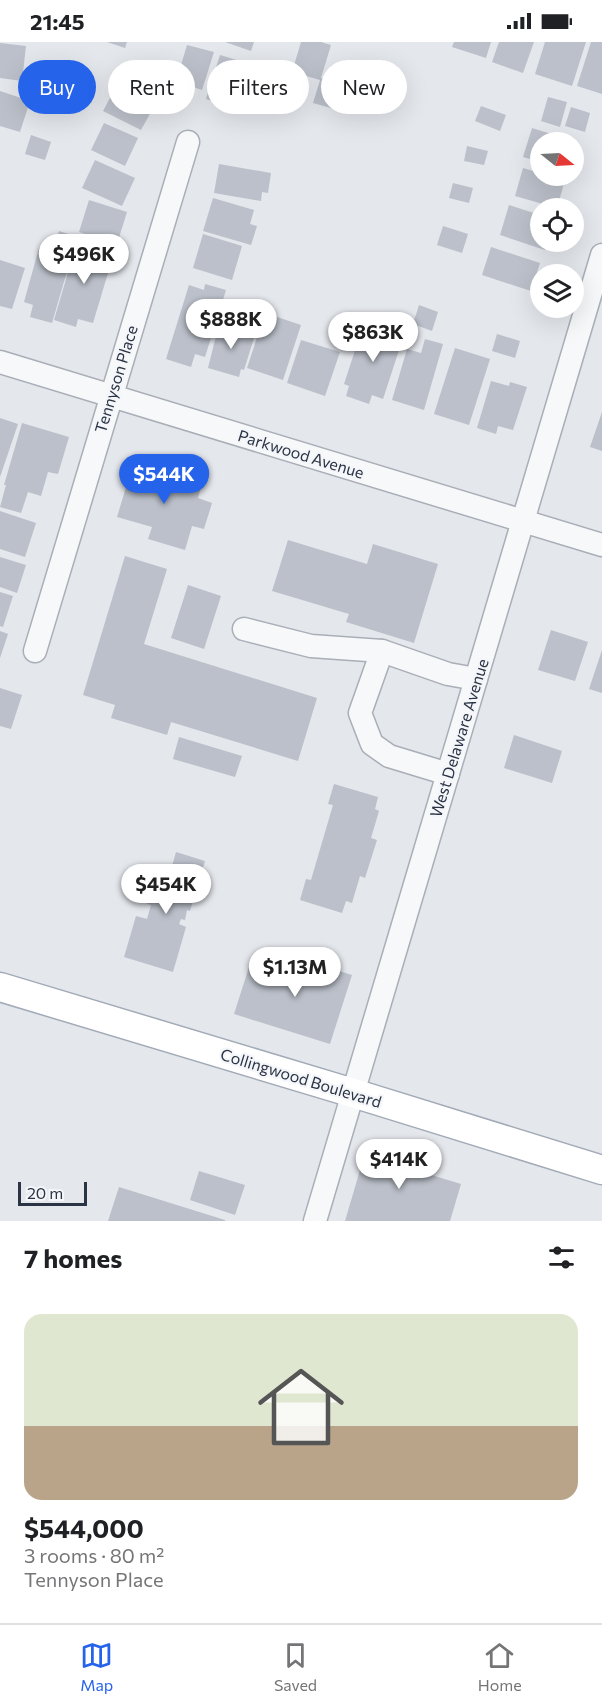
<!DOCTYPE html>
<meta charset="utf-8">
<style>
:root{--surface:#fff;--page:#f6f6f6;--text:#202124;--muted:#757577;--line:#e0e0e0;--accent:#2563eb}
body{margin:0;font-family:Commissioner,sans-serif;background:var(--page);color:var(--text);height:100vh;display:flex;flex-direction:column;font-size:22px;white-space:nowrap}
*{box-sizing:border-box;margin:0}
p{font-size:20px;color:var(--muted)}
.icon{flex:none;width:33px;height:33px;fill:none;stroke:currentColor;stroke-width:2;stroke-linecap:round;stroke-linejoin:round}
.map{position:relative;height:1179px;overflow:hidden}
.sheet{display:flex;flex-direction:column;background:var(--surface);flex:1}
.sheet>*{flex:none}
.top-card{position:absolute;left:18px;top:18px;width:567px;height:54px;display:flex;gap:12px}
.needle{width:39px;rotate:108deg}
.buttons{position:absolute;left:530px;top:90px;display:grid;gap:12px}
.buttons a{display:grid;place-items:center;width:54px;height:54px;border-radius:50%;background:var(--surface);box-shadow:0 6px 24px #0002;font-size:30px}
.scale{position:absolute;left:18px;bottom:15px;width:69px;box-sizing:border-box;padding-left:6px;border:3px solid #2b3445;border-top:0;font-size:16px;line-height:21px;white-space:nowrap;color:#2b3445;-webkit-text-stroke:4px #f4f6f9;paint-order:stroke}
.price{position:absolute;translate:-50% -51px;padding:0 14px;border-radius:21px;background:#fff;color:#222;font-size:20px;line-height:39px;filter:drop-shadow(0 2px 3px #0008)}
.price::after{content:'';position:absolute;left:50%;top:36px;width:18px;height:14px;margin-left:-9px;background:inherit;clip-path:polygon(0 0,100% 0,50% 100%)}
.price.selected{background:var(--accent);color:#fff}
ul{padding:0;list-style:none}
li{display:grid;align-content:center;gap:12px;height:318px;padding:0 24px}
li+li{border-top:2px solid var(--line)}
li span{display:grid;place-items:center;height:186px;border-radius:18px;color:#555}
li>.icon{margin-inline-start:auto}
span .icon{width:108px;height:108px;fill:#fffc;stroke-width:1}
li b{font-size:26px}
h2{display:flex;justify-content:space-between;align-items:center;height:72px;padding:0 24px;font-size:26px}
.tag{padding:0 21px;border-radius:27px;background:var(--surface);box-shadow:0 6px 24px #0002;font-size:21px;line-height:54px}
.tag.selected{background:var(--accent);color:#fff}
.status{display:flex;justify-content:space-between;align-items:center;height:42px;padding:0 30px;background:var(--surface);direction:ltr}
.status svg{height:16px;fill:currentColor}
.dock{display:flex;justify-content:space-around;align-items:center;height:84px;border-top:2px solid var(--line);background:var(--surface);font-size:16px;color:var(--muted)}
.dock a{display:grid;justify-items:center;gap:3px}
.dock .selected{color:var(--accent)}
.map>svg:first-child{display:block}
.building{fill:#bbc0ca}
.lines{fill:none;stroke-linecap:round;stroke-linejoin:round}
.minor-casing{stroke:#a9aeb7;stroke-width:25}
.major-casing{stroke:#a3abb8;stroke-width:31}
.minor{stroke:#f7f8fa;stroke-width:22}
.major{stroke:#fff;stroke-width:28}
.labels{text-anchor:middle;stroke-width:4.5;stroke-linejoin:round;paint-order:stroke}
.street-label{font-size:16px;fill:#2b3445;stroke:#f4f6f9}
</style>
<div class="status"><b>21:45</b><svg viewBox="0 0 49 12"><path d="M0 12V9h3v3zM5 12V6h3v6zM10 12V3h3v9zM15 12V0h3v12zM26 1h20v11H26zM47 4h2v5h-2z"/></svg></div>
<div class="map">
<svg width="602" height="1179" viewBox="0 0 602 1179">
<rect width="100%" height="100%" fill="#e4e7ec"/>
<g class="building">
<polygon points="107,0 127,0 125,6"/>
<polygon points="225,0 254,0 251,9"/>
<polygon points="301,0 321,0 331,3 321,36 345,43 338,68 313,61 320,38 292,30"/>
<polygon points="454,0 491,0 486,16 452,5"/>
<polygon points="499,0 534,0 523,31 492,20"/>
<polygon points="545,0 586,0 572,44 535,32"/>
<polygon points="591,0 602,0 602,52 577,44"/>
<polygon points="0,1 26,4 22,39 0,36"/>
<polygon points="187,3 214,10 202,48 190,44 187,54 172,49 176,38 158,33 163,18 181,23"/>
<polygon points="220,13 250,22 245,38 257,42 250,62 237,58 235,66 206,57"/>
<polygon points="119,39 157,59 141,88 103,69"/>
<polygon points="47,40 67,52 56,70 36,59"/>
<polygon points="0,49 30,59 20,90 0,84"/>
<polygon points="548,55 567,60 560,85 541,79"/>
<polygon points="481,64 506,73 500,89 475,79"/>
<polygon points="571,65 590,71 585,90 565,84"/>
<polygon points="104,81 138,96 125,124 91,108"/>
<polygon points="532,86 577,100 574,112 573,100 540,100 540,120 523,115"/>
<polygon points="31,93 51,100 45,118 25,112"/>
<polygon points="467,104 488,109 484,123 464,119"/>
<polygon points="95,118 135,136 122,164 82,146"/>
<polygon points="219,122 271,131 268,151 262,150 261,159 214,151"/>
<polygon points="523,126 540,131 540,134 550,134 565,138 557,166 515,154"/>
<polygon points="453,141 473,146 469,161 449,156"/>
<polygon points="213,156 254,168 250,182 257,184 251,203 203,189"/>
<polygon points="89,158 127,170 117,202 79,190"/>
<polygon points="509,163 540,173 540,200 548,200 545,208 500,193"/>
<polygon points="443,184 468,192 462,211 437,203"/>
<polygon points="59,189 78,195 72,212 54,207"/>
<polygon points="203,192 242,204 232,238 193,226"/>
<polygon points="88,198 108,203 103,219 111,221 93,281 78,277 76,285 54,278 74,210 83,213"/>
<polygon points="491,205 540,221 531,249 482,233"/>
<polygon points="39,206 54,210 52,214 70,219 52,281 30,275 33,263 24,260"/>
<polygon points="0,218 25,226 12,267 0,264"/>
<polygon points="205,242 226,248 205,315 195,312 191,325 166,317 189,243 204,248"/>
<polygon points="419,263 438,270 432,289 413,282"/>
<polygon points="265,271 301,283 283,338 247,326"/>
<polygon points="232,280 249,286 248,290 253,292 252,296 254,296 244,328 241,327 239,335 208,326 218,286 230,289"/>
<polygon points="364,281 404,293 383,357 372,353 369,362 346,354 349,344 344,342"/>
<polygon points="497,292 520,299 515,316 492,309"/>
<polygon points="425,297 443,302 424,368 392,358 407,307 421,311"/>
<polygon points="301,298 340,310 325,354 287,341"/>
<polygon points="455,306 490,317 469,383 434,372"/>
<polygon points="491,339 509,344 510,340 527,345 513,388 498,384 496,392 477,386"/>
<polygon points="602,370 602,409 590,405"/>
<polygon points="0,376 18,382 0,435"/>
<polygon points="22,381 69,395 58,432 48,430 41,454 28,450 21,471 0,465 6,443 4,443"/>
<polygon points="133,422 153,428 154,424 184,433 182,439 201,445 198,456 212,461 204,487 192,484 185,508 148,497 152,485 117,475"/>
<polygon points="0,469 36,481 25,515 0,507"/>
<polygon points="288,498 367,522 373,502 438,522 414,601 346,580 349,572 272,549"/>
<polygon points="125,514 167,527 144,602 317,656 298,719 171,680 167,693 111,676 115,663 83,653"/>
<polygon points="0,515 26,523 17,551 0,545"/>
<polygon points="188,543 221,554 204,607 171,596"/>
<polygon points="0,550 13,554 3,585 0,584"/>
<polygon points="551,588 588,600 575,639 538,628"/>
<polygon points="0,589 8,592 0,616"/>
<polygon points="602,608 602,651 589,647"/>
<polygon points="0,646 22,653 11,687 0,684"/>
<polygon points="514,693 562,709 552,741 504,726"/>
<polygon points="179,695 242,714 235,735 173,717"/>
<polygon points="334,742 378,755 375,767 379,769 371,796 377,798 365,836 360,834 352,861 346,859 342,871 300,858 306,837 311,838 333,763 328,762"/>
<polygon points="176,810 205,819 190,869 187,868 185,878 181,877 179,882 186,885 173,930 124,915 136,874 147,877 151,863 147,862 154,842 159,843 163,829 170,831"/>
<polygon points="292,914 352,933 330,1002 234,972 250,922 258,924 259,919 288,928"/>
<polygon points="368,1101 419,1116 415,1128 461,1142 450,1179 345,1179"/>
<polygon points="199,1129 245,1143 235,1173 190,1158"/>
<polygon points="119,1145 225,1178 225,1179 108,1179"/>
</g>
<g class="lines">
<g class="minor-casing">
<g id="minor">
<polyline points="0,320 602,503"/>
<polyline points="244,587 311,604 382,609 448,632 476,637"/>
<polyline points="35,609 188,100"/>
<polyline points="382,609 360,671 372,702 389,714 448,732"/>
<polyline points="315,1179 602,213"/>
</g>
</g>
<g class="major-casing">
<polyline id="major" points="0,945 353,1051 602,1128"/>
</g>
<use href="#minor" class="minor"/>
<use href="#major" class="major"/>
</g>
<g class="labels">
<g class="street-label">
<text transform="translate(116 337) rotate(-73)" y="6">Tennyson Place</text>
<text transform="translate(301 412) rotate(17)" y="6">Parkwood Avenue</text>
<text transform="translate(459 696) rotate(-73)" y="6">West Delaware Avenue</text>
<text transform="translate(301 1036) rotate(17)" y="6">Collingwood Boulevard</text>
</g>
</g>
</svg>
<div class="buttons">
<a><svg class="needle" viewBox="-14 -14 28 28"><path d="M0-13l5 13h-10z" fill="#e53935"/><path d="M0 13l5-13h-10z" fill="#757577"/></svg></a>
<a><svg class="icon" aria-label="locate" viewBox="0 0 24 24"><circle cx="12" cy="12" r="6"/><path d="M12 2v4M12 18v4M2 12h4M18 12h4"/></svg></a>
<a><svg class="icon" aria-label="layers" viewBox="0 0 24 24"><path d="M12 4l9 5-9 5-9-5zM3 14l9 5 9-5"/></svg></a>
</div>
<div class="scale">20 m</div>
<b class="price" style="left:84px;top:243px">$496K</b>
<b class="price" style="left:231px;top:308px">$888K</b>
<b class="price" style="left:373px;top:321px">$863K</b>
<b class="price selected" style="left:164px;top:463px">$544K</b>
<b class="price" style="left:166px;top:873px">$454K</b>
<b class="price" style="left:295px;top:956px">$1.13M</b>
<b class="price" style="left:399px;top:1148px">$414K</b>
<div class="top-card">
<a class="tag selected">Buy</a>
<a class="tag">Rent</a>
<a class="tag">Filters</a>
<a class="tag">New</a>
</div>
</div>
<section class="sheet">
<h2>7 homes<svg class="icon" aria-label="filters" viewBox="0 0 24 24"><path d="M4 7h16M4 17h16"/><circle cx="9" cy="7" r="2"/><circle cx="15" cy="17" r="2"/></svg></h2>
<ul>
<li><span style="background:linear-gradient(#dfe7d0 60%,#b9a48a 0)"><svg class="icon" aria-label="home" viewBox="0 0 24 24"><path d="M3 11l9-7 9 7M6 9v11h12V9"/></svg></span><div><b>$544,000</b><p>3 rooms · 80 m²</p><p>Tennyson Place</p></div></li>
</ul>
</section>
<nav class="dock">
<a class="selected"><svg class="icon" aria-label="map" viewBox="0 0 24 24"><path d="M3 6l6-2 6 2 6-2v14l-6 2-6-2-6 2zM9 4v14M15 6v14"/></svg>Map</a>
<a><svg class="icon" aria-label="saved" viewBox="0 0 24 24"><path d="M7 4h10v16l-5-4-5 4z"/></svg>Saved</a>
<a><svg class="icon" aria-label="home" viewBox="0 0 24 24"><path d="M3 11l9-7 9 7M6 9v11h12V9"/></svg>Home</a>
</nav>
